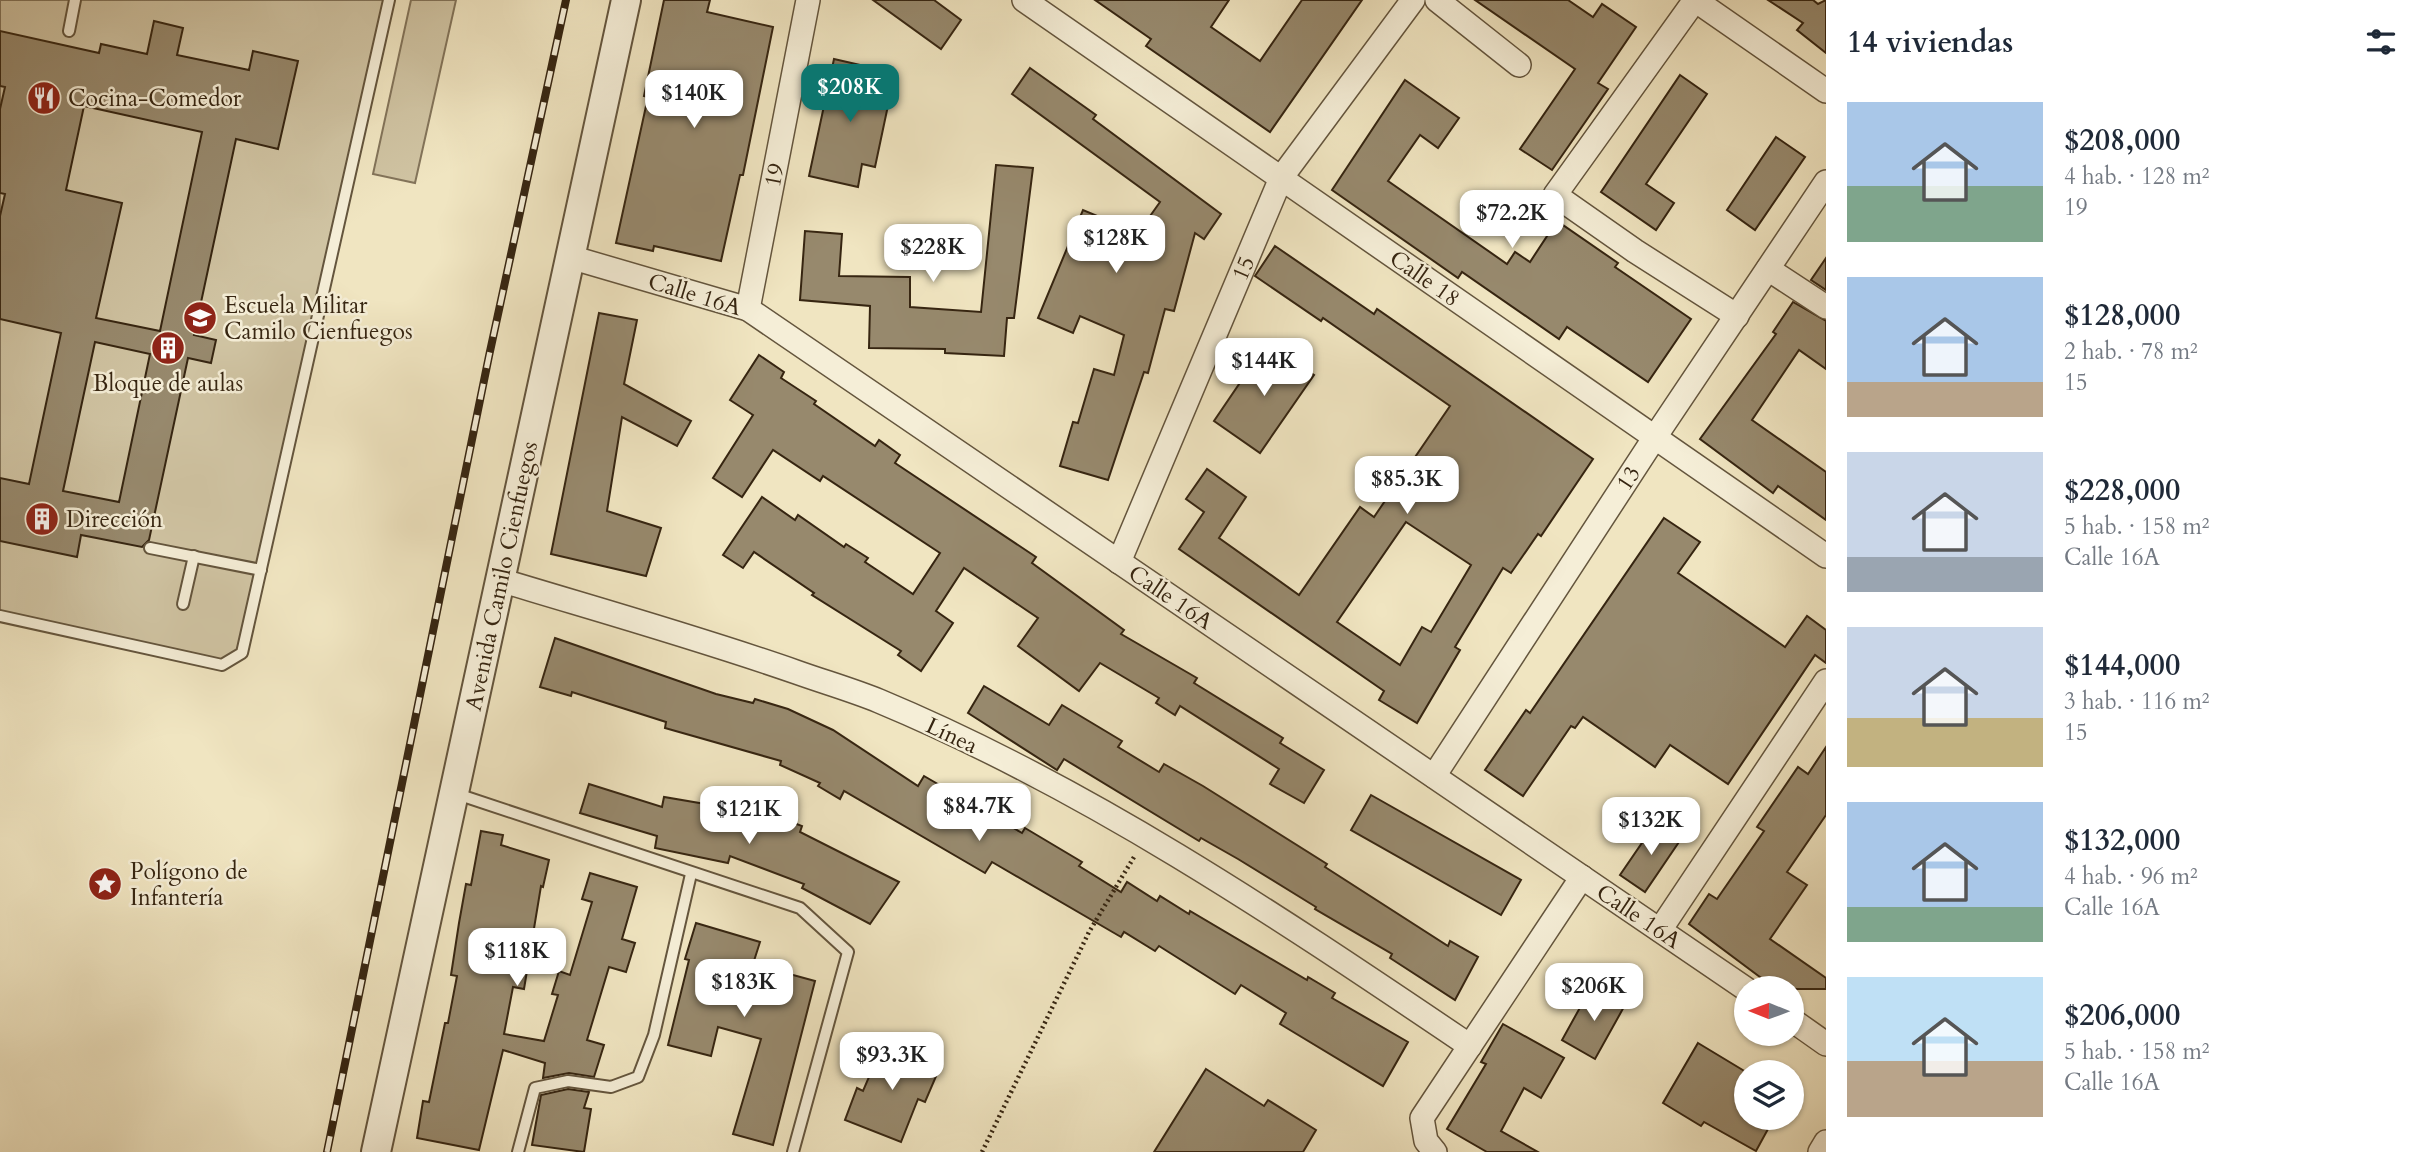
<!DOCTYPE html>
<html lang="es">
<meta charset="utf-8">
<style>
:root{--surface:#fff;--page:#f2f2f3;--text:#1f2937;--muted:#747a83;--accent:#0f766e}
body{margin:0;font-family:Cardo,serif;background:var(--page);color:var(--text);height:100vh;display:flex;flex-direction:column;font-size:26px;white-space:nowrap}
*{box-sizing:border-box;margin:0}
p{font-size:23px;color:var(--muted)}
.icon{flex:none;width:38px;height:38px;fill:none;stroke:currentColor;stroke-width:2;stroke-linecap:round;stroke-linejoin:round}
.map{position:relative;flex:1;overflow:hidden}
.sheet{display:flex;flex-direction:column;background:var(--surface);width:595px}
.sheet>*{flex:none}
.needle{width:46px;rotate:271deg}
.tools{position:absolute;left:1734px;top:976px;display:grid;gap:14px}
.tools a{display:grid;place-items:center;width:70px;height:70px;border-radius:50%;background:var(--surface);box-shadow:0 2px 5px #0004;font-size:35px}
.price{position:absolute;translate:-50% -60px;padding:0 16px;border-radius:14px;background:#fff;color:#222;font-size:23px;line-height:46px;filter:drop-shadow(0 2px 4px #0008)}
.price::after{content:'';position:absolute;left:50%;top:42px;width:21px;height:16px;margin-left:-10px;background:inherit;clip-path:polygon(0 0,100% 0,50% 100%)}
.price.selected{background:var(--accent);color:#fff}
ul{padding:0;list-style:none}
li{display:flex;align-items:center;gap:21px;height:175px;padding:0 21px}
li span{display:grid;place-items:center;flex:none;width:196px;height:140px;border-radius:0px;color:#555}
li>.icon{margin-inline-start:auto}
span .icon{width:84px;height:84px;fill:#fffc;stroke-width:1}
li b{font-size:30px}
h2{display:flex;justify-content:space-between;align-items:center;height:84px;padding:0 21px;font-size:30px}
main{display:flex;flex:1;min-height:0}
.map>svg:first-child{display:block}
.green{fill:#d0c4a3;stroke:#83745a;stroke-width:2}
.building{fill:#97896d;stroke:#362511;stroke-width:2;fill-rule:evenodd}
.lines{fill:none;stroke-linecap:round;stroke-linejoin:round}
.service-casing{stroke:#64553d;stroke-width:14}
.minor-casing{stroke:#64553d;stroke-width:26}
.tertiary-casing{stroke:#64553d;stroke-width:32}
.path{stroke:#362511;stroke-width:4.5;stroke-dasharray:2 3.5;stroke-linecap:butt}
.service{stroke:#f5eed7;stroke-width:10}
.minor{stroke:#f5eed7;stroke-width:23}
.tertiary{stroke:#f5eed7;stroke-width:28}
.rail-casing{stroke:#362511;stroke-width:8}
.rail{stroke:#f5eed7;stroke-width:5;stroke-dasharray:16;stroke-linecap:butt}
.labels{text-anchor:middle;stroke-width:5;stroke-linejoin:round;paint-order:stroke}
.poi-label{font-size:23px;fill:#362511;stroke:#f5eed7;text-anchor:start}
.street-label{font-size:23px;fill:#362511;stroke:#f5eed7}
</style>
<main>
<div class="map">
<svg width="1826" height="1152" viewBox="0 0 1826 1152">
<rect width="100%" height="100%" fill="#f0e5c1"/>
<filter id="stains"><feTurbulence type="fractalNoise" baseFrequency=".00286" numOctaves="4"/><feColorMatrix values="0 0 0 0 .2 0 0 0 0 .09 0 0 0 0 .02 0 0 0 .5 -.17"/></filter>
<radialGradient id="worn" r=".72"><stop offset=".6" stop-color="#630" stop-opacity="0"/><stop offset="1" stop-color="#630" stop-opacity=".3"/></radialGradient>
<g class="green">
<polygon points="0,0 394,0 242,653 222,665 0,616"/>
<polygon points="411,0 456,0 415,183 373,174"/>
</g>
<g class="building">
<polygon points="664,0 710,0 707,12 773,27 743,175 740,175 721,261 654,246 653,251 616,243 648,97 644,96"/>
<polygon points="873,0 934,0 961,20 941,49"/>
<polygon points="1095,0 1229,0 1211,27 1260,61 1302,0 1362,0 1270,132 1146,46 1151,39"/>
<polygon points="1475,0 1568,0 1593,17 1602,4 1636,27 1598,83 1608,89 1552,170 1520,149 1575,69"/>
<polygon points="1768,0 1813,0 1818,4 1826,0 1826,53 1797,30 1803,23"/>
<path d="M154,21L183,28L177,55L249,70L253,51L298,61L278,149L236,139L194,335L216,340L211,363L188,358L149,540L142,547L81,535L77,557L0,541V478L29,484L61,333L0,319V216L5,194L0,193V109L5,87L0,86V31L99,53L101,44L147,54ZM84,106L202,132L160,331L96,318L122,203L66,190ZM95,342L150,354L119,502L63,491Z"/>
<polygon points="834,59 882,70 877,94 890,96 875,167 862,164 858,187 809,176"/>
<polygon points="1030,68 1096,115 1093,119 1221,214 1204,239 1195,233 1174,311 1165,309 1148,373 1144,372 1108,480 1060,466 1073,422 1078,423 1094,369 1114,375 1124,335 1080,316 1073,333 1038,318 1083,210 1138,233 1160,202 1012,94"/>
<polygon points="1680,75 1707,94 1646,184 1674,203 1656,230 1601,192"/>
<polygon points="1405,80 1459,118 1438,148 1420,135 1388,181 1507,264 1515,252 1530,262 1557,221 1618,263 1615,267 1691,319 1648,382 1567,327 1559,339 1462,272 1458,278 1332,190"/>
<polygon points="1776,137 1805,157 1755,230 1727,210"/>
<polygon points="996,165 1033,168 1014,318 1007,318 1004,356 945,353 945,349 869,348 870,306 800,300 805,231 842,234 839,276 910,277 910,307 981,312"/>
<path d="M1275,246L1374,314L1377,309L1593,459L1541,536L1538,534L1511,573L1503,568L1455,647L1460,650L1417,723L1379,700L1384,691L1179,549L1204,512L1186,499L1207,469L1246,497L1219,538L1299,595L1360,507L1374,517L1450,406L1323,318L1321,321L1255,276ZM1406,522L1471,565L1431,632L1422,627L1400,665L1337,622Z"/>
<polygon points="1826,258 1826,290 1811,280"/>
<polygon points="1793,302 1826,321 1826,369 1799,350 1752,420 1826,472 1826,520 1778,486 1773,493 1700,439 1776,334 1773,332"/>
<polygon points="599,313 637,320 624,384 691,421 677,446 622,417 607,511 661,528 646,576 551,554"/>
<polygon points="1267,343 1314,375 1260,453 1214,421"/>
<polygon points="759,355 784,372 781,378 816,401 814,404 875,446 879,440 900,455 895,463 1036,557 1032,563 1124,630 1121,634 1197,678 1194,683 1283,738 1280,743 1324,770 1304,803 1270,784 1279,769 1180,706 1175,715 1156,703 1159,698 1100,663 1079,691 1018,646 1038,618 964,568 936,611 953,623 921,671 898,655 901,651 812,595 814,593 754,552 743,568 723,555 762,497 795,520 798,515 844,547 846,544 868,558 865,562 913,594 940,553 823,476 820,481 773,450 742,497 713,478 753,415 730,400"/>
<polygon points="1664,518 1700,542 1678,573 1785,647 1807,616 1826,630 1826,663 1815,655 1728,784 1670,745 1655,767 1583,717 1575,728 1571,726 1523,796 1485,770 1526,710 1530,713"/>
<polygon points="555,638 716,694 753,703 755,699 788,709 833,730 918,786 924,776 1022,833 1025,828 1082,862 1079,866 1121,892 1127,882 1157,901 1160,896 1189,914 1190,911 1307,980 1308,977 1335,993 1332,998 1408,1042 1383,1086 1280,1024 1286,1013 1241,985 1235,994 1159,946 1155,951 1124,932 1121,937 992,862 985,873 844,791 840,799 818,786 820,783 780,765 781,761 665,728 666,722 572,692 571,696 540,687"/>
<polygon points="984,686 1049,725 1062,705 1122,741 1118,747 1159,772 1164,764 1203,786 1327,864 1325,867 1448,946 1450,941 1478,957 1455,1000 1390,958 1392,954 1315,909 1316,907 1238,859 1201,838 1199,841 1064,759 1057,770 968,713"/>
<polygon points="1826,747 1826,815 1787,872 1807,885 1770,939 1826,978 1826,989 1776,989 1689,924 1709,894 1717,899 1764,831 1757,827 1798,767 1808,774"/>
<polygon points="589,784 662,807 664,797 776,816 802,826 800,832 899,882 870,924 802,888 804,884 730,856 728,863 655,848 657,836 580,813"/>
<polygon points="1371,795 1521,880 1501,915 1351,830"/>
<polygon points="1657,821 1681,839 1645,892 1620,875"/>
<polygon points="481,831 503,835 501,845 549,860 543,887 541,886 524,989 513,987 504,1034 544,1041 558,995 552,994 559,971 570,975 592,902 582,899 590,873 637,887 622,939 635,943 626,972 609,967 587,1040 604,1045 594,1077 569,1073 543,1078 545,1063 503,1050 479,1150 417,1138 423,1101 429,1102 445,1023 448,1023 457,976 451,975 459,923 466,884 471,885"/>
<polygon points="696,923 760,942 753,964 815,981 773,1145 733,1134 761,1039 718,1027 711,1056 668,1045 689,960 685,959"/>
<polygon points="1592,986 1625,1005 1595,1059 1562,1040"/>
<polygon points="1503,1024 1564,1058 1541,1098 1524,1088 1501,1131 1538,1152 1487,1152 1447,1129 1486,1064 1481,1062"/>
<polygon points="884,1042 940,1067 925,1102 918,1099 901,1142 845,1120 857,1088 863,1091"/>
<polygon points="1698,1043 1746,1072 1746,1118 1774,1118 1756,1151 1704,1122 1701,1126 1663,1103"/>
<polygon points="1206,1069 1264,1106 1268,1100 1316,1130 1303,1152 1154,1152"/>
<polygon points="568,1089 589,1092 584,1108 591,1109 584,1152 532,1145 541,1095"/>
</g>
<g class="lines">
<g class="service-casing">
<g id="service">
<polyline points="69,31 75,0"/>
<polyline points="150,548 261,570"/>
<polyline points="183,604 194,556"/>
<polyline points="0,616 222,665 242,653 389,0"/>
<polyline points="454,793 800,908 848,952 793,1152"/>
<polyline points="518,1152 535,1088 568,1081 611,1087 638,1077 654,1035 691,874"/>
</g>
</g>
<g class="minor-casing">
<g id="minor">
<polyline points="1024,0 1826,556"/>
<polyline points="1437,0 1519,65"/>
<polyline points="1695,0 1555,195 1635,251 1737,316"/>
<polyline points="1695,0 1826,91"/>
<polyline points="570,257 748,309 1746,989"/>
<polyline points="1768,269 1826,307"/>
<polyline points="748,309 808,0"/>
<polyline points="1119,562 1281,178 1413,0"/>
<path d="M500,580C599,610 699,638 796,672C824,682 852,690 879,701C1090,789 1280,918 1470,1046"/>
<polyline points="1434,776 1655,437 1826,182"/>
<polyline points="1660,930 1826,681"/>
<polyline points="1792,1020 1826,1044"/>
<polyline points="1435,1152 1426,1141 1422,1118 1582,877"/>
<polyline points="1820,1152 1826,1142"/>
</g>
</g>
<g class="tertiary-casing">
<polyline id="tertiary" points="376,1152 626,0"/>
</g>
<polyline class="path" points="982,1152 1089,932 1134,857"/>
<use href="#service" class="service"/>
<use href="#minor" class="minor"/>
<use href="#tertiary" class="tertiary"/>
<g class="rail-casing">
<polyline id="rail" points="327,1152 489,356 566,0"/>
</g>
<use href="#rail" class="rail"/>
</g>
<defs>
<g id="restaurant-disc" transform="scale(1.75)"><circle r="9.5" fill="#8f2418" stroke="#f5eed7"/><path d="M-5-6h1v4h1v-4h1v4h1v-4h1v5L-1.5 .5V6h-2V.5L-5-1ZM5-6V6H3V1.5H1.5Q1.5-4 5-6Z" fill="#fff"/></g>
<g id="school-disc" transform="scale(1.75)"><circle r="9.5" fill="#8f2418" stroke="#f5eed7"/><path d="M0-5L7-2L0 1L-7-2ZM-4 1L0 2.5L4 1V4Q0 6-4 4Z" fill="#fff"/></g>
<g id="building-disc" transform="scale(1.75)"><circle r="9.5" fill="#8f2418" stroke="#f5eed7"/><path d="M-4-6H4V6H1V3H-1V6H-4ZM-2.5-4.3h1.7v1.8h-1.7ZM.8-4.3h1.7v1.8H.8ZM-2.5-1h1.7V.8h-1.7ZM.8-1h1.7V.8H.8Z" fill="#fff"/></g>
<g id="sight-disc" transform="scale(1.75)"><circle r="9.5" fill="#8f2418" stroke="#f5eed7"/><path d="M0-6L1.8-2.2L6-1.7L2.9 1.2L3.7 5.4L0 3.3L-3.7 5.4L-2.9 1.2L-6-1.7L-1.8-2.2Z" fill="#fff"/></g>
</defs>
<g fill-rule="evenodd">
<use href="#restaurant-disc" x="44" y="98"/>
<use href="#school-disc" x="200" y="318"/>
<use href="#building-disc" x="168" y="348"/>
<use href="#building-disc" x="42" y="519"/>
<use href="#sight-disc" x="105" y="884"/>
</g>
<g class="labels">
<g class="poi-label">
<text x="68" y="106">Cocina-Comedor</text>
<text x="224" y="313">Escuela Militar<tspan x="224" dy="26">Camilo Cienfuegos</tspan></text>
<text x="168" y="391" text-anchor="middle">Bloque de aulas</text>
<text x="66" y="527">Dirección</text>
<text x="130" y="879">Polígono de<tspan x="130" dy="26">Infantería</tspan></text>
</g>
<g class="street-label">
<text transform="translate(774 175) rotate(-79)" y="8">19</text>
<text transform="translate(1243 268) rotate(-67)" y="8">15</text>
<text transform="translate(1425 278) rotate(35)" y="8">Calle 18</text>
<text transform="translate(695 294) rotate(17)" y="8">Calle 16A</text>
<text transform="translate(1628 478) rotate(-57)" y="8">13</text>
<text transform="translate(501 576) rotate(-78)" y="8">Avenida Camilo Cienfuegos</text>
<text transform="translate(1171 597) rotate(34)" y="8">Calle 16A</text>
<text transform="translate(952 735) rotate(25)" y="8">Línea</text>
<text transform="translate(1639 916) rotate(34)" y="8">Calle 16A</text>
</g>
</g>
<rect width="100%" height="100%" filter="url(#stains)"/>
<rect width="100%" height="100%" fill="url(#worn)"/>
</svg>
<div class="tools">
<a><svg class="needle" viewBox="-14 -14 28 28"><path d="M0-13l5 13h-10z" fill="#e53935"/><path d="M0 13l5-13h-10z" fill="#747a83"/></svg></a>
<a><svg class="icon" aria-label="layers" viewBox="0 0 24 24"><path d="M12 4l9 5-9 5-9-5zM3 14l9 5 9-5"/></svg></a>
</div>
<b class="price selected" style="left:850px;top:124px">$208K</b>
<b class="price" style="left:694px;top:130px">$140K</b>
<b class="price" style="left:1512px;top:250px">$72.2K</b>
<b class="price" style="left:1116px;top:275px">$128K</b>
<b class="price" style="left:933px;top:284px">$228K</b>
<b class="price" style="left:1264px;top:398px">$144K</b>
<b class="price" style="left:1407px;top:516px">$85.3K</b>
<b class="price" style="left:979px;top:843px">$84.7K</b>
<b class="price" style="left:749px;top:846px">$121K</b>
<b class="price" style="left:1651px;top:857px">$132K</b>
<b class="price" style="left:517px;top:988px">$118K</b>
<b class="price" style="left:744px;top:1019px">$183K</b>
<b class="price" style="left:1594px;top:1023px">$206K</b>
<b class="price" style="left:892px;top:1092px">$93.3K</b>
</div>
<section class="sheet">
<h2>14 viviendas<svg class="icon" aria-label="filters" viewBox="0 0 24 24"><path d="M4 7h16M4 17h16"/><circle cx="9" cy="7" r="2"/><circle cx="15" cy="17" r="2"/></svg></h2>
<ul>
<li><span style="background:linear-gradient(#a9c7e8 60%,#7fa58c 0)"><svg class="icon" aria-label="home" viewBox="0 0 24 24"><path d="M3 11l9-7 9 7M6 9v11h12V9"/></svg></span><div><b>$208,000</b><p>4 hab. · 128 m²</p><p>19</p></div></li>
<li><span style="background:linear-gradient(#a9c7e8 75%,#b9a48a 0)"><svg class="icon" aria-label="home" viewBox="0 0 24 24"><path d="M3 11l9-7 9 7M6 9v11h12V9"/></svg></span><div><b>$128,000</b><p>2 hab. · 78 m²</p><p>15</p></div></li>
<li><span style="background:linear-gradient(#c9d6e8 75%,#9aa5b1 0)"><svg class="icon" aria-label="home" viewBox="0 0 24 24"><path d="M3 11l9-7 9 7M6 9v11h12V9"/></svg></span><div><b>$228,000</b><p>5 hab. · 158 m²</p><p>Calle 16A</p></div></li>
<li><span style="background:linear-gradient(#c9d6e8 65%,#c2b280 0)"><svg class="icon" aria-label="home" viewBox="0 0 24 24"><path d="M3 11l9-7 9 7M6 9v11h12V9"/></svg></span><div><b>$144,000</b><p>3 hab. · 116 m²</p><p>15</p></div></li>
<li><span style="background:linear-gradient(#a9c7e8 75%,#7fa58c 0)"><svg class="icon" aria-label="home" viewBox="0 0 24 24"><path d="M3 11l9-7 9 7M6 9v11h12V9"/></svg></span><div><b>$132,000</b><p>4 hab. · 96 m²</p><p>Calle 16A</p></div></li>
<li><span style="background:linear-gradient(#bfe0f5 60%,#b9a48a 0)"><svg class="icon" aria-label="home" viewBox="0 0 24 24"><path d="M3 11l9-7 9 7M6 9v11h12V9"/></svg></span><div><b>$206,000</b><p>5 hab. · 158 m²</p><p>Calle 16A</p></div></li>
</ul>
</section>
</main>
